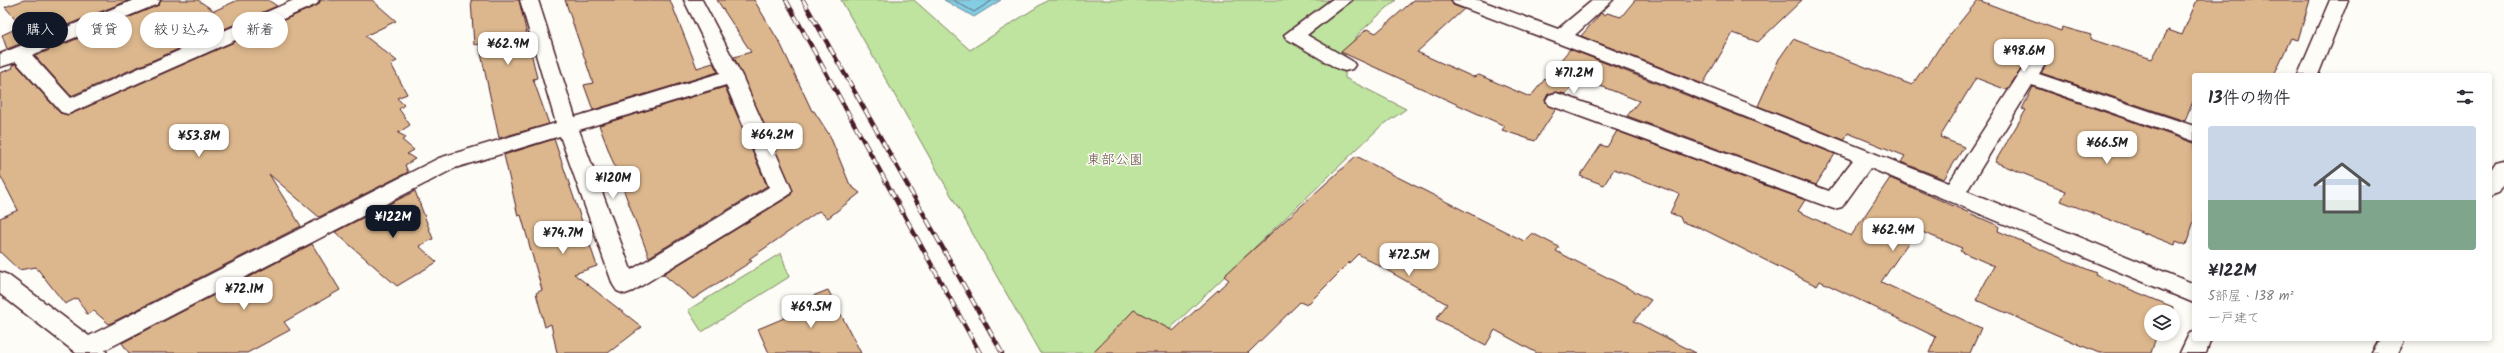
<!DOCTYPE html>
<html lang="ja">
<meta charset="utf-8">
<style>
:root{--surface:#fff;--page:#f7f7f7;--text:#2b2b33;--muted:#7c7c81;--accent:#111827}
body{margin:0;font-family:Kalam,"Klee One",sans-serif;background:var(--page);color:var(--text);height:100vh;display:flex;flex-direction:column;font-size:15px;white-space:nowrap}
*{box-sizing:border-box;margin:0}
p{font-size:13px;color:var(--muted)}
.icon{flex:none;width:22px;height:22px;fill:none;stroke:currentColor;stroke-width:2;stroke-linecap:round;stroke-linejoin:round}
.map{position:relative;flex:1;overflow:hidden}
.panel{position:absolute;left:2192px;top:73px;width:300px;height:268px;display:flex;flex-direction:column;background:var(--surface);border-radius:4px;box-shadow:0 2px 6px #0003}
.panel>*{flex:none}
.banner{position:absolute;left:12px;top:12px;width:380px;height:36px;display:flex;gap:8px}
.fabs{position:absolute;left:2144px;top:305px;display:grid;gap:8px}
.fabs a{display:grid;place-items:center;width:36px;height:36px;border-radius:50%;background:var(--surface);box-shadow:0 2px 6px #0003;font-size:20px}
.price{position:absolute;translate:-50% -34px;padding:0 9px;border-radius:8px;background:#fff;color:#222;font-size:13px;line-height:26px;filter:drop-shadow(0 1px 2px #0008)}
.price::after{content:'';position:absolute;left:50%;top:24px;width:12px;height:9px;margin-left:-6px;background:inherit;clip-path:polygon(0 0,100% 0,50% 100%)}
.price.on{background:var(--accent);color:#fff}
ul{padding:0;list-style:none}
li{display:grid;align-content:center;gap:8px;height:212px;padding:0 16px}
li span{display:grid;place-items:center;height:124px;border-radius:4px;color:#555}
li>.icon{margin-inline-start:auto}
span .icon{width:72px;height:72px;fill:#fffc;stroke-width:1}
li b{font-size:17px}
h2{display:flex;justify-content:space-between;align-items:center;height:48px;padding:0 16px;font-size:17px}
.pill{padding:0 14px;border-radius:18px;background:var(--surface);box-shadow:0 2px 6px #0003;font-size:14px;line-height:36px}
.pill.on{background:var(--accent);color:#fff}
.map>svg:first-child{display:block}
.green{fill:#bee49f;stroke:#848265}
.water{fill:#83cee4;stroke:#6c889a}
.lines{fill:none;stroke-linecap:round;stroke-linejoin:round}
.shore{stroke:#616575;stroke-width:1}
.building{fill:#dcb78d;stroke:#4a1f2b}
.minor-casing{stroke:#4a1f2b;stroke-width:3}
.major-casing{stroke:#4a1f2b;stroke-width:3}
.minor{fill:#fdfcf7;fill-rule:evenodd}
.major{fill:#fdfcf7;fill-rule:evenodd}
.rail-casing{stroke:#4a1f2b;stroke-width:4.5}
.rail{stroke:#fdfcf7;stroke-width:3;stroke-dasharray:9;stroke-linecap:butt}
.labels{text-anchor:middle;stroke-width:3;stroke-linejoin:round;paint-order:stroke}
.park-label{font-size:14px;fill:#675048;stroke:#fdfcf7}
</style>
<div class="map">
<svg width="2504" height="353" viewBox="0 0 2504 353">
<rect width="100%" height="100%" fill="#fdfcf7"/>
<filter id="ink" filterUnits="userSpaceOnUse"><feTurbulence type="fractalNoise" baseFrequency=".025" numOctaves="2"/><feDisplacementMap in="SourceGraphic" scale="8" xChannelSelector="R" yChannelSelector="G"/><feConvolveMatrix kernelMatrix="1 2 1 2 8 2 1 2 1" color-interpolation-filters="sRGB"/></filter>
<g filter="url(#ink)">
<g class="green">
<polygon points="841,0 914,0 970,50 1048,0 1396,0 1360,32 1345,52 1345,78 1406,109 1380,127 1145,353 1040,353"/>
<polygon points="781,253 789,277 702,332 688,310"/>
</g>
<polygon class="water" points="944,0 1001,0 974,17"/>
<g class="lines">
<polyline class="shore" points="953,0 974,12 993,0"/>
</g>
<g class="building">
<polygon points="24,0 130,0 7,49 2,35 22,26 5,7"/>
<polygon points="161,0 198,0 214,11 238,0 268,0 277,6 71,96 35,56 159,5"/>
<polygon points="321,0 372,0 396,21 365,36 397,61 391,64 407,94 397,98 404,105 399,109 410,125 398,133 406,137 402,140 414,150 407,154 415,159 405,165 408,172 319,217 269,174 301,226 109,324 94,311 87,314 77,298 65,304 36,267 19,270 0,252 0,218 18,210 0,175 0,73 13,68 12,65 16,64 60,113 69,115 318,5"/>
<polygon points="471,0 519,0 537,78 533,79 549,124 499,138 479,44 474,45"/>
<polygon points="565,0 670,0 697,68 713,63 718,72 593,110 584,85 593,83"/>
<polygon points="717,0 754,0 781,45 812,111 814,111 830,136 850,185 860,193 828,218 819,211 749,259 752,261 693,299 663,274 790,196 793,191 734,57 751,52"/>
<polygon points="1414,0 1451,0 1453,5 1464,9 1417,52 1473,77 1479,75 1530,97 1570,49 1835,154 1816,185 1627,116 1639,101 1580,78 1578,81 1576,80 1566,94 1556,92 1548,94 1545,101 1548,106 1556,109 1535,141 1502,130 1505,126 1341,52 1367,29 1376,33"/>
<polygon points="1635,0 1802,0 1758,42 1733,33 1703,84 1581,36 1601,13 1605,15 1607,13 1621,17"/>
<polygon points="1978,0 2061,31 2062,27 2091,35 2090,39 2152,59 2168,30 2182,35 2197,0 2310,0 2298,40 2291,38 2274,75 2194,75 2194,99 2185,121 2041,73 2052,55 2048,50 2041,48 2034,50 2007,90 1976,78 1940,137 1964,147 1944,179 1901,162 1905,156 1848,133 1844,140 1758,106 1779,59 1793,39 1912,85 1925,66 1927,67 1939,48"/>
<polygon points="725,87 767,186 649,257 599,125"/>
<polygon points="2033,87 2194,143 2194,221 2186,245 2176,241 2175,245 2061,201 2066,191 1995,162 2026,110 2022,109"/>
<polygon points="1617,131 1805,200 1798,211 1851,236 1890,178 1999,226 1998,231 2096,273 2095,275 2173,307 2172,312 2151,312 2151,334 2165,334 2163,340 2156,337 2151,353 2099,353 1976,300 1994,266 1960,251 1962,248 1917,230 1881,282 1981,328 1970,353 1929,353 1936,337 1820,281 1817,286 1703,229 1682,222 1680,217 1670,213 1679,194 1614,169 1604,185 1580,176 1601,145 1607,147"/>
<polygon points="554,139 597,266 574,274 642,327 608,353 557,353 551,324 545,327 536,293 542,290 521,215 518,216 504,155"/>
<polygon points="1356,156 1524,241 1532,233 1559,247 1556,251 1651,300 1634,321 1696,353 1537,353 1495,330 1486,345 1436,319 1447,304 1358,254 1307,305 1300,302 1248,353 1092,353 1134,310 1173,331 1229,280 1224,276"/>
<polygon points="415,191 433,239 419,246 437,262 397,286 335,232"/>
<polygon points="312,244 340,290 284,322 290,330 247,353 129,353 122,343"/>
<polygon points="828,290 861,353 769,353 758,329 794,314 790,305"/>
</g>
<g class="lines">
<g class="minor-casing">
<g id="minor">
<polygon points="134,0 160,0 158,4 32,55 71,98 294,0 319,0 317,4 68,114 61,112 16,62 0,67 0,54"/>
<path d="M520,0H538L575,117L720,73L684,0H702L742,76L792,190L789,195L633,291L625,294L617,291L613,285L560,136L455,168L105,350L107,353H76L0,294V272L8,275L89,336L439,158L556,123ZM726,85L769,187L631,270L579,130Z"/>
<polygon points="1331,0 1352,0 1307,35 1352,61 1355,65 1352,69 1345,71 1338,69 1287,39 1284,35"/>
<polygon points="1452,0 1479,0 1558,29 1593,0 1613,0 1575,35 1949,183 2034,51 2041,49 2048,51 2051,55 2039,74 2194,126 2194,141 2032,85 1967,191 2194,284 2194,303 1870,168 1842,207 1834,209 1549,105 1546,100 1549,95 1556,93 1563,95 1829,191 1853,160 1639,74 1454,4"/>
<polygon points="2330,0 2348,0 2318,75 2298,75"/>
<polygon points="2194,331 2194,339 2211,339 2206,353 2180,353 2190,332"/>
</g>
</g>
<g class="major-casing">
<g id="major">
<polygon points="2504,160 2504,185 2498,194 2490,197 2490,171 2496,162"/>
<polygon points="2380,339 2405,339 2398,353 2372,353"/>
</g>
</g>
<use href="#minor" class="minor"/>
<use href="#major" class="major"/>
<g class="rail-casing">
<g id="rail">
<polyline points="786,0 980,353"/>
<polyline points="803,0 1002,353"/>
</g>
</g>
<use href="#rail" class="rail"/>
</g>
</g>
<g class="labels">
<g class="park-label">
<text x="1115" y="164">東部公園</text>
</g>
</g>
</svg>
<div class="fabs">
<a><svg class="icon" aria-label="layers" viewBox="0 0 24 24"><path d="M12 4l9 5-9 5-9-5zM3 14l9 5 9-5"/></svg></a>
</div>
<b class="price" style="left:508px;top:66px">¥62.9M</b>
<b class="price" style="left:2024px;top:73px">¥98.6M</b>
<b class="price" style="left:1574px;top:95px">¥71.2M</b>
<b class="price" style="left:772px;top:157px">¥64.2M</b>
<b class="price" style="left:199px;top:158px">¥53.8M</b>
<b class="price" style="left:2107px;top:165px">¥66.5M</b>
<b class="price" style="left:613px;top:200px">¥120M</b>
<b class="price on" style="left:393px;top:239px">¥122M</b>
<b class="price" style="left:1893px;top:252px">¥62.4M</b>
<b class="price" style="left:563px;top:255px">¥74.7M</b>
<b class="price" style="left:1409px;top:277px">¥72.5M</b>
<b class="price" style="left:244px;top:311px">¥72.1M</b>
<b class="price" style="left:811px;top:329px">¥69.5M</b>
<div class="banner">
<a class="pill on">購入</a>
<a class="pill">賃貸</a>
<a class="pill">絞り込み</a>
<a class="pill">新着</a>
</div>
<section class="panel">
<h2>13件の物件<svg class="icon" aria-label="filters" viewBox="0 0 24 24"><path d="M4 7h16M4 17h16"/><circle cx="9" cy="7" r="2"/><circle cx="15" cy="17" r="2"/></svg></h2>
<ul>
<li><span style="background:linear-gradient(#c9d6e8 60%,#7fa58c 0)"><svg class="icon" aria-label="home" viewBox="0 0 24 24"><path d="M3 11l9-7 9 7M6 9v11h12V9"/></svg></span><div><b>¥122M</b><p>5部屋 · 138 m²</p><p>一戸建て</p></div></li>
</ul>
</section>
</div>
